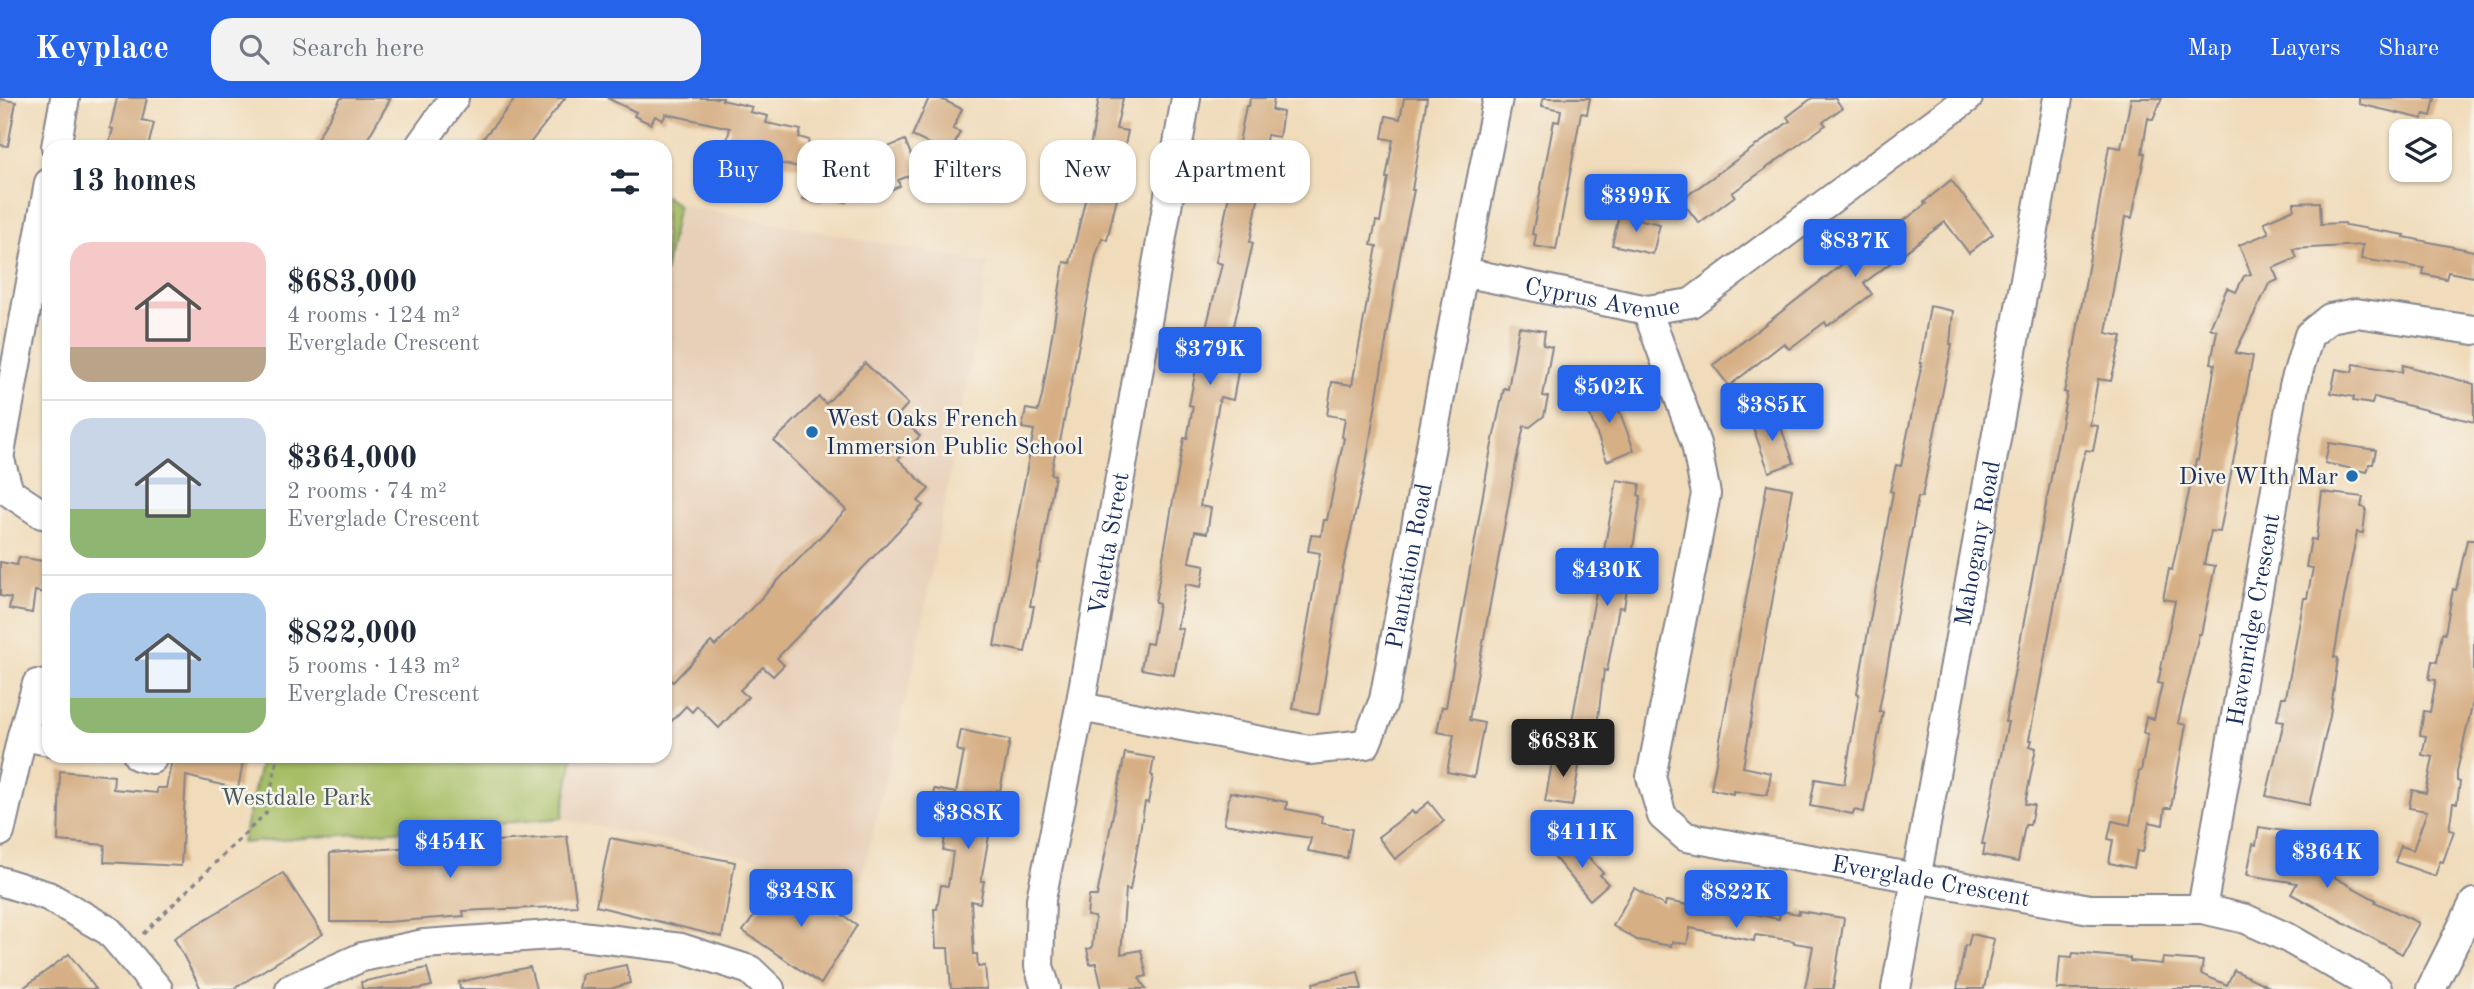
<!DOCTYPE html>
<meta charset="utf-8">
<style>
:root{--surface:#fff;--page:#f2f2f3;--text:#1f2937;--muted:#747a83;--line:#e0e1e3;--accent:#2563eb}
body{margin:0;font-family:"Old Standard TT",serif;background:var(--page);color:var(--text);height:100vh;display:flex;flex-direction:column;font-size:26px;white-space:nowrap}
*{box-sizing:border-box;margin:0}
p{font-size:23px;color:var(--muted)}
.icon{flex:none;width:38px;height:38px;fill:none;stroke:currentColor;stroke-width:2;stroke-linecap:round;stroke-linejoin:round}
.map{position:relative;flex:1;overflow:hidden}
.sheet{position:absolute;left:42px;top:42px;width:630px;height:623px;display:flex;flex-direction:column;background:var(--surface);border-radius:21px;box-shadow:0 2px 5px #0004}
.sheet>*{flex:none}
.banner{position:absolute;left:693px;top:42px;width:665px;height:63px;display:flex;gap:14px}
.tools{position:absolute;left:2389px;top:21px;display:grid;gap:14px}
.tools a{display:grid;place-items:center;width:63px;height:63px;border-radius:14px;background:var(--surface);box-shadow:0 2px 5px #0004;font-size:35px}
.price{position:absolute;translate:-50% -60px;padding:0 16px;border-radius:7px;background:var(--accent);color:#fff;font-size:23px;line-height:46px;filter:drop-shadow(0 2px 4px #0008)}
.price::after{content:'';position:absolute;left:50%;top:42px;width:21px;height:16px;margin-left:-10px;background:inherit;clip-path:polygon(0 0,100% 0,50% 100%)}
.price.selected{background:#222;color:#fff}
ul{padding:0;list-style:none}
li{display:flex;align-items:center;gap:21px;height:175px;padding:0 28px}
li+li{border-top:2px solid var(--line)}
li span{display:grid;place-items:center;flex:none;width:196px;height:140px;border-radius:21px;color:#555}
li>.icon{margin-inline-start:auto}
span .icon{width:84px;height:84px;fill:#fffc;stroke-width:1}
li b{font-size:30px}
h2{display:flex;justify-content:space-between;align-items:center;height:84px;padding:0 28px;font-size:30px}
.tag{padding:0 24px;border-radius:21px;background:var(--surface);box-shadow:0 2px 5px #0004;font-size:24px;line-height:63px}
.tag.selected{background:var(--accent);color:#fff}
header{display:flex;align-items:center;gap:42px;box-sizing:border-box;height:98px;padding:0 35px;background:var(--accent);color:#fff}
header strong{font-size:33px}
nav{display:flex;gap:38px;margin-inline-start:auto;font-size:24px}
.search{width:490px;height:63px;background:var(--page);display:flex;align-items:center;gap:18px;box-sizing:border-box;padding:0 24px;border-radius:21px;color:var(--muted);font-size:26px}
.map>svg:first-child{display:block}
.built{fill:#e7cfb8}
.green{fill:#a5bd63;stroke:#607660;stroke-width:2}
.building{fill:#d6af85}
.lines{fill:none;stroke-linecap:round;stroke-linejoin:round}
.minor-casing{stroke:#86858c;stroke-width:32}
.path{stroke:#86858c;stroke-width:3.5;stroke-dasharray:5 5;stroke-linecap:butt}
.minor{stroke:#fff;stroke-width:28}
.poi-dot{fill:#1f6fb2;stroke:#f7f3e8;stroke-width:2.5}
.labels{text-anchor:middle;stroke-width:5;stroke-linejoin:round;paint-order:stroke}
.street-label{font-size:24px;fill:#1b2f5e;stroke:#f7f3e8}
.poi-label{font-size:24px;fill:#1b2f5e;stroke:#f7f3e8;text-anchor:start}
.park-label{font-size:24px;fill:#445a60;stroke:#f7f3e8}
</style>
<header>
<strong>Keyplace</strong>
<div class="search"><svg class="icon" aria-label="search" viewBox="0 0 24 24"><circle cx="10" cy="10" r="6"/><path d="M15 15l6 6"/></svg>Search here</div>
<nav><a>Map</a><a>Layers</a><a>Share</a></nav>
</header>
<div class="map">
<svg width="2474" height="891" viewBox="0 0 2474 891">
<rect width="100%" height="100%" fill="#f7f3e8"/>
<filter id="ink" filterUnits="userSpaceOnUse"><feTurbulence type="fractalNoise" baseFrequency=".0143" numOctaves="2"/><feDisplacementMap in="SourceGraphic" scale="14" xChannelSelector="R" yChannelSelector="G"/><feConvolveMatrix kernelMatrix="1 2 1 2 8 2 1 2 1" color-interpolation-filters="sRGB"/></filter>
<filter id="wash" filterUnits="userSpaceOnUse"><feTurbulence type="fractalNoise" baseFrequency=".00686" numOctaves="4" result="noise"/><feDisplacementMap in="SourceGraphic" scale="28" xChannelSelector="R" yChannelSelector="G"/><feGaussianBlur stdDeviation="1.57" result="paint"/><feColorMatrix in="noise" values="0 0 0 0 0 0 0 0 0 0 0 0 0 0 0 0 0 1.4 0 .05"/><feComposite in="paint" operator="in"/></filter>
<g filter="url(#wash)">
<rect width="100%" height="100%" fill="#f0dbba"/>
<polygon class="built" points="681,107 989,166 916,559 861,782 562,721 574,658 665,658 665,189"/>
<g class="green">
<polygon points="665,98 678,107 665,176"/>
<polygon points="262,658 573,658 562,720 242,745"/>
</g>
<g id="blocks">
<g class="building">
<polygon points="117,0 147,0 142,22 154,25 148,49 108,49 113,31 110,30"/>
<polygon points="341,0 391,0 363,49 312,49"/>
<polygon points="516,0 565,0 527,49 476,49"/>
<polygon points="607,0 723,0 722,2 752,9 750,14 768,18 766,25 801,32 799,39 809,42 808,47 835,53 830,77 856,63 847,104 823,98 821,105 803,101 804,94 800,93 805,90 810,71 724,55 730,30 666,16 663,22 655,18 651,26 634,18 636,14"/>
<polygon points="929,0 939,0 962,11 953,31 960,34 950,56 912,38"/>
<polygon points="1099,0 1123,0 1116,31 1128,33 1115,95 1118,96 1107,142 1102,140 1096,158 1060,344 1057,345 1051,376 1055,377 1040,465 1038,464 1030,508 1034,508 1025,554 994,548 1034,332 1022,330 1026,311 1038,313 1042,298 1064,164 1070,165 1091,78 1085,77"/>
<polygon points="1250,0 1274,0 1272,12 1283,14 1279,39 1267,37 1259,81 1262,81 1250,144 1253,145 1224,271 1238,274 1233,302 1220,299 1200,408 1211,410 1207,435 1195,433 1189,464 1205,467 1201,489 1186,486 1177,530 1183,531 1174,577 1141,571 1146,545 1152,546 1159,506 1155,505 1184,340 1187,341 1193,308 1189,307 1197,266 1222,166 1216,164 1246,8 1249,8"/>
<polygon points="1404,0 1427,0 1412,92 1414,92 1400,158 1365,372 1343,470 1319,616 1293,611 1320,455 1308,453 1311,437 1321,438 1324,422 1327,422 1344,340 1342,339 1345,320 1327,317 1332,284 1352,287 1377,148 1371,147 1376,123 1380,124 1388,80 1386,80 1393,42 1382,40 1386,18 1400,21"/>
<polygon points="1543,0 1590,0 1587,16 1581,15 1556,152 1534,148 1536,137 1532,136 1554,23 1559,24 1561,12 1542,8"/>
<polygon points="1812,0 1835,0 1842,10 1823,24 1826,27 1732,95 1735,98 1699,125 1681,102 1790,23 1787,19"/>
<polygon points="2131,0 2162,0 2153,22 2148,20 2142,55 2145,55 2132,120 2125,119 2106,235 2122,238 2111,283 2098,281 2090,327 2098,328 2093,353 2086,352 2082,364 2066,445 2029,642 2032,642 2030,648 2036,650 2025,706 2034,707 2030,727 2025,727 2018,764 1983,757 1985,746 1982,746 2008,624 2005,624 2067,295 2064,294 2074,251 2109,48 2121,50"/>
<polygon points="2359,0 2435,0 2431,18 2424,16 2423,21 2359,6"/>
<polygon points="0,1 16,4 8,48 0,47"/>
<polygon points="905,42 918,74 898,82 900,88 881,96 866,58"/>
<polygon points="1951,82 1993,136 1969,155 1945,124 1864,185 1872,196 1851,212 1827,228 1825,224 1789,251 1784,245 1729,288 1713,267 1849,161 1840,150 1860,135 1870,148 1926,106 1924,104"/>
<polygon points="2320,104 2321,126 2345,125 2345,127 2405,137 2404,139 2474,153 2474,179 2448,174 2446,181 2423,176 2424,170 2361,161 2363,147 2293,151 2297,160 2273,170 2278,182 2269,186 2235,255 2253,258 2220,434 2211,433 2204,466 2215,468 2201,536 2199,536 2178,625 2186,627 2171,710 2165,710 2163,727 2149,724 2143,754 2137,753 2134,770 2109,765 2113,742 2108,741 2112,723 2130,727 2139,673 2141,673 2148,636 2143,635 2146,619 2154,621 2162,586 2158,585 2175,503 2163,501 2169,471 2172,472 2187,403 2196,362 2198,362 2211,291 2215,266 2211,265 2217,233 2210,230 2227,190 2236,194 2244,178 2251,176 2239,147 2269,135 2264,124 2294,111 2294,105"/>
<polygon points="1619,117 1660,126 1653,156 1612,147"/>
<polygon points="1930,208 1953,213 1950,246 1952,246 1922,399 1918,399 1891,547 1879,613 1883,614 1864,714 1854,712 1853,716 1810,708 1815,681 1844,686 1859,596 1857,595 1893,394 1890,393 1896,367 1901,368 1922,265 1920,265"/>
<polygon points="1519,229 1545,233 1543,247 1552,249 1543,298 1548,299 1544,318 1530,329 1524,328 1516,364 1469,622 1484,625 1474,679 1447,674 1454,637 1437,634 1442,609 1446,609 1490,356 1504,290 1508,291"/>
<polygon points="865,265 908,306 898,317 920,338 898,361 929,391 918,403 923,407 777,560 784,567 773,578 763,569 740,592 748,599 719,630 697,608 692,614 686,608 665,630 665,577 673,584 711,544 715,548 846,412 774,343 819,299 826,306"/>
<polygon points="2354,266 2402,274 2403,267 2474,286 2474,324 2374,299 2372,306 2353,303 2354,299 2331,295 2336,271 2352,274"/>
<polygon points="1611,291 1634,352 1607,363 1584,301"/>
<polygon points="1776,316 1794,365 1769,374 1751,324"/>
<polygon points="2329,345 2376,352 2373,366 2369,366 2367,374 2325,365"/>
<polygon points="1617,382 1640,386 1638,397 1641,398 1624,510 1619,509 1607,573 1604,572 1595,644 1569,639"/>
<polygon points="1767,386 1792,391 1743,669 1771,675 1767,697 1733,693 1733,696 1711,691"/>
<polygon points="2322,394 2363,399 2361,409 2366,410 2363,435 2357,434 2344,500 2334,559 2338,560 2330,618 2309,707 2266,698 2284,623 2277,622 2282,599 2286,599 2304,500 2307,500 2313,470 2306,469 2311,441 2316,442"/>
<polygon points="2467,442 2474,442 2474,599 2457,673 2457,683 2460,684 2457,705 2453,705 2449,732 2454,733 2443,764 2440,763 2435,778 2395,764 2401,748 2413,752 2427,713 2409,710 2412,692 2426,695 2433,659 2422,657 2426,638 2420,637 2424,613 2430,614 2436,582 2429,581 2432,563 2437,564 2442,535 2445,536 2453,491 2456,492"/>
<polygon points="19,459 49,464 49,496 35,493 32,515 9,511 11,500 0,498 0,464 17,467"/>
<polygon points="961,632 1010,642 1000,693 997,692 981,783 984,783 980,805 971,803 974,856 977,856 978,869 985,868 987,891 951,891 948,850 936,850 934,811 937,811 941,787 948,788 953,754 943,752 948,718 931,715 934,691 956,695 964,654 957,652"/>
<polygon points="1554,653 1581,658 1572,708 1545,704"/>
<polygon points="1125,655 1154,660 1151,677 1153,678 1148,705 1145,704 1130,792 1126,791 1121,856 1141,852 1147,878 1139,880 1146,891 1102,891 1096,865 1090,866 1087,851 1092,850 1095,819 1087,818 1089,798 1097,798"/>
<polygon points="173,658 244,658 238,691 186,678 181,768 104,764 105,747 58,743 60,673 114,678 113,691 157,695 157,690 166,690"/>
<polygon points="1230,694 1287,704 1286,711 1322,718 1321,725 1352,731 1347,760 1308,753 1311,740 1224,726"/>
<polygon points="1429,704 1444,723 1395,761 1378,739 1412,713 1414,716"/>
<polygon points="2259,729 2291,734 2289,744 2334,771 2330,777 2376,802 2375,804 2419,825 2402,856 2291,796 2297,785 2247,777 2253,746 2256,747"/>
<polygon points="567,738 577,808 463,813 464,818 387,824 330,824 330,755"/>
<polygon points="610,740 735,764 722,839 596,808"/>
<polygon points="1573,742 1603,775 1600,777 1608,786 1590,802 1554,759"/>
<polygon points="283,775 323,836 233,891 201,891 174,840"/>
<polygon points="785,777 857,827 821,886 743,833"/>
<polygon points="1634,790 1665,808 1666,803 1705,810 1706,804 1730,808 1730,811 1779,821 1780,813 1799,816 1799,813 1844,820 1833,891 1805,891 1813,848 1794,845 1794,843 1755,837 1754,843 1690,830 1687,846 1672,844 1671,848 1637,842 1613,828"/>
<polygon points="1971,836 1994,841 1984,891 1957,891 1965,847 1968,848"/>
<polygon points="2073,855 2130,860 2130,863 2162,866 2163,860 2203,863 2201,876 2227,887 2234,872 2274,891 2057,891 2060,858 2072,859"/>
<polygon points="69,856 96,891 22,891"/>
<polygon points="626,867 630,885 610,891 579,891 582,876"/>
<polygon points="530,869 536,891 460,891 459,884"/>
<polygon points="427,870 432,888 418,891 362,891 361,884"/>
<polygon points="1358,874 1362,891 1314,891 1313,885"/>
</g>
</g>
</g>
<g filter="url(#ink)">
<use href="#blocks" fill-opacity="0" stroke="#86858c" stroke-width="2"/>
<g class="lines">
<g class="minor-casing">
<g id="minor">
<polyline points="56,49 65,0"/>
<polyline points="419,49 454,0"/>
<path id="s1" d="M1463,174L1647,212L1691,205L1968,0"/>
<path id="s2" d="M1647,212L1696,346L1706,396L1651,679L1662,718L1686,739L2090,811H2202L2246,821L2288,840L2377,891"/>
<polyline points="0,355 49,85"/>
<polyline points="0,362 9,394 42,416 49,417"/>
<path id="s3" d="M1080,609L1309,652L1366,646L1384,602L1463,174L1498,0"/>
<polyline points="22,638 49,643"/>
<polyline points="138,658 152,661"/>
<polyline points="0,734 22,638 37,586"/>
<polyline points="0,783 48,798 109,833 158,891"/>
<path id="s4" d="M2202,811L2294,288L2309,237L2330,220L2356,215L2474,232"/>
<polyline points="290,891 362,859 424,846 565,836 681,850 750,872 770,891"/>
<path id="s5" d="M1046,891L1039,868L1041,801L1080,609L1186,0"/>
<path id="s6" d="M1896,891L2058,0"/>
<polyline points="2431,891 2474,805"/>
</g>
</g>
<polyline class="path" points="143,836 266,715 278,658"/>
<use href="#minor" class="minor"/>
</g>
</g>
<g class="poi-dot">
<circle cx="812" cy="334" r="7"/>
<circle cx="2352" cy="378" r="7"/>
</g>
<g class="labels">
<g class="street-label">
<text dy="8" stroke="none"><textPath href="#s1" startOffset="142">Cyprus Avenue</textPath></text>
<text dy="8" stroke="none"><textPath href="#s6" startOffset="453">Mahogany Road</textPath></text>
<text dy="8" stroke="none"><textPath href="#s5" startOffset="453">Valetta Street</textPath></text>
<text dy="8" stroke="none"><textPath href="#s3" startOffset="474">Plantation Road</textPath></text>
<text dy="8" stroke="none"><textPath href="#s4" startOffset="294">Havenridge Crescent</textPath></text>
<text dy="8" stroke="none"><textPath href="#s2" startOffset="803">Everglade Crescent</textPath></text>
</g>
<g class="poi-label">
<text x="826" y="328">West Oaks French<tspan x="826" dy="28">Immersion Public School</tspan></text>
<text x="2338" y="386" text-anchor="end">Dive WIth Mar</text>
</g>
<g class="park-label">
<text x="296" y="707">Westdale Park</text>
</g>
</g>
</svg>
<div class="tools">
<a><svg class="icon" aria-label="layers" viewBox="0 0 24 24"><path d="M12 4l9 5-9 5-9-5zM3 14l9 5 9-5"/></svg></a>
</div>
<b class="price" style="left:1636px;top:136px">$399K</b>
<b class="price" style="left:1855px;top:181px">$837K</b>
<b class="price" style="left:1210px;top:289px">$379K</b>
<b class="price" style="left:1609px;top:327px">$502K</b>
<b class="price" style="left:1772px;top:345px">$385K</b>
<b class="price" style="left:1607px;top:510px">$430K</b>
<b class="price selected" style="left:1563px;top:681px">$683K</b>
<b class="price" style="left:968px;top:753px">$388K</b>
<b class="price" style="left:1582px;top:772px">$411K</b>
<b class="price" style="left:450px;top:782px">$454K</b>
<b class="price" style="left:2327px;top:792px">$364K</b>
<b class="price" style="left:801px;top:831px">$348K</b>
<b class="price" style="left:1736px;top:832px">$822K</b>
<div class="banner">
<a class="tag selected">Buy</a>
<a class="tag">Rent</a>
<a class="tag">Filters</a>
<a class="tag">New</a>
<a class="tag">Apartment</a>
</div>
<section class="sheet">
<h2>13 homes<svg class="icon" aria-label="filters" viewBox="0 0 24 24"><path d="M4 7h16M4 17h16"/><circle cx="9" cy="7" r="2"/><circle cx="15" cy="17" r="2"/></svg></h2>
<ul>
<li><span style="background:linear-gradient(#f6c9c9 75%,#b9a48a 0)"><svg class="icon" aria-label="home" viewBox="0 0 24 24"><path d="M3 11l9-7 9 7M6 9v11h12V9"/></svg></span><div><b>$683,000</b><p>4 rooms · 124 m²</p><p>Everglade Crescent</p></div></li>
<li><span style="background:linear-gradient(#c9d6e8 65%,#8fb573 0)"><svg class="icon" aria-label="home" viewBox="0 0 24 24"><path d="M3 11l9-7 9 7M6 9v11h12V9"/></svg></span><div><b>$364,000</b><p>2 rooms · 74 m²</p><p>Everglade Crescent</p></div></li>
<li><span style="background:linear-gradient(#a9c7e8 75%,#8fb573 0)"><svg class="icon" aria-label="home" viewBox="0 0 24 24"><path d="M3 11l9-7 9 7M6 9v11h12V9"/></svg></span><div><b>$822,000</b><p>5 rooms · 143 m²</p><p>Everglade Crescent</p></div></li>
</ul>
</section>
</div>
